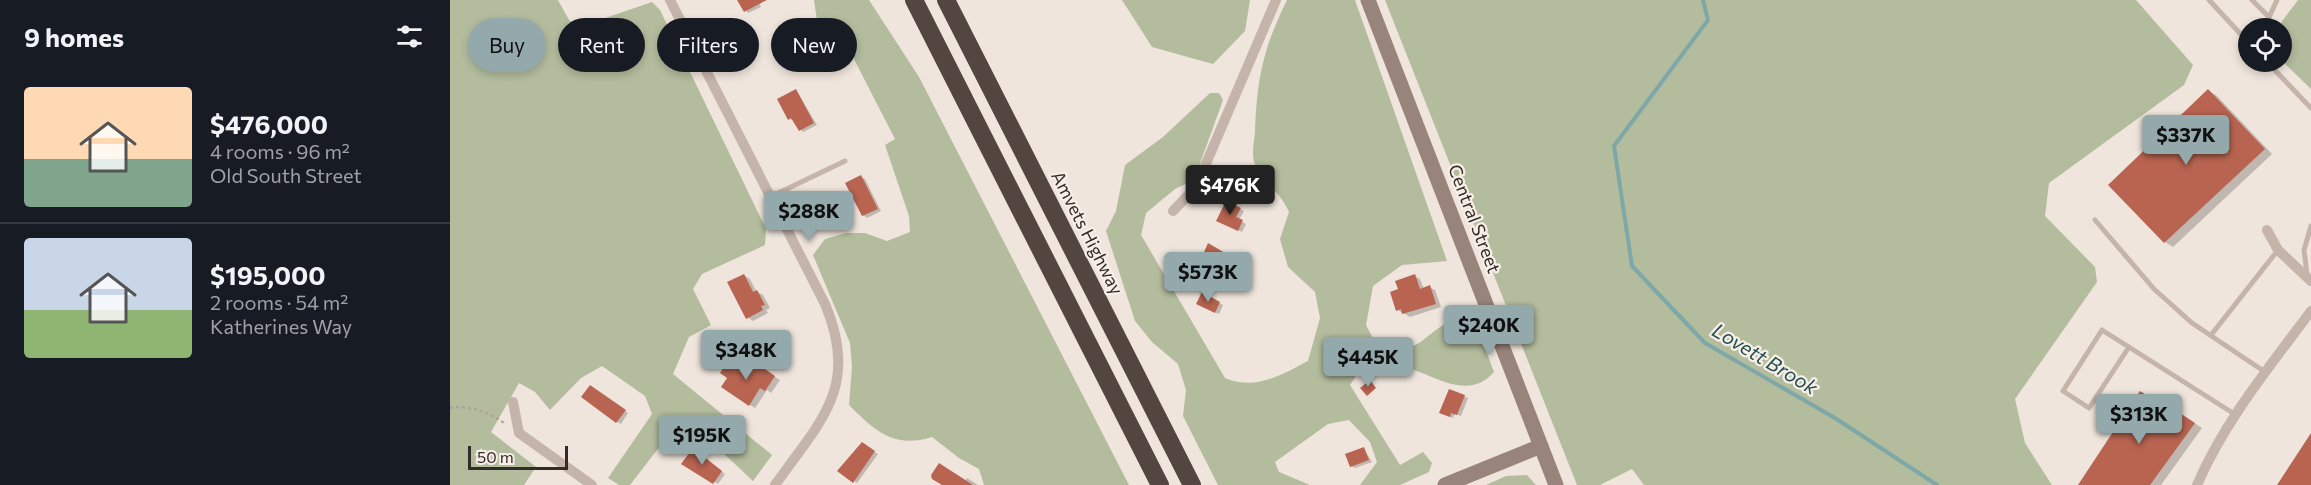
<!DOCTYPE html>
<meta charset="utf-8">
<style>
:root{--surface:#171b24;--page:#20242c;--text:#f1f3f6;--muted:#9ea1a6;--line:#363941;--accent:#94a9ab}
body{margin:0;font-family:Commissioner,sans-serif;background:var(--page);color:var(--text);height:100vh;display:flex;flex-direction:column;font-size:22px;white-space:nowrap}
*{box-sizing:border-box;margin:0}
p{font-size:20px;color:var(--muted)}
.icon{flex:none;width:33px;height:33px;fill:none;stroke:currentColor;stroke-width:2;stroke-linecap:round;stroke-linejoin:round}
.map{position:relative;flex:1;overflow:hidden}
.sheet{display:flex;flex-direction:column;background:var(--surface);width:450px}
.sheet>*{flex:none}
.top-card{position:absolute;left:18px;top:18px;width:570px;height:54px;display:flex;gap:12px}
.fabs{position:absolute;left:1788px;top:18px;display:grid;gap:12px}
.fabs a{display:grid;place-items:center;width:54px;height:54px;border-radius:50%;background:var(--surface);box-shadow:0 3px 9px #0003;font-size:30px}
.scale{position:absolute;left:18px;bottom:15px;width:100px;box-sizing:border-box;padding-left:6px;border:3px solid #332b28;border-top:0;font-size:16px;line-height:21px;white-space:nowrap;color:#332b28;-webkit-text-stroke:4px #f7efe7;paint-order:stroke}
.price{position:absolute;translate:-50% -51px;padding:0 14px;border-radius:6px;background:var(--accent);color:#111;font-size:20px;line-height:39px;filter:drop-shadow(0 2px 3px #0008)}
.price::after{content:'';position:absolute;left:50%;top:36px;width:18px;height:14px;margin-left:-9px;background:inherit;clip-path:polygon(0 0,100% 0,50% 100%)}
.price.current{background:#222;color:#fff}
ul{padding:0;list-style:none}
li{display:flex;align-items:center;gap:18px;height:150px;padding:0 24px}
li+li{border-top:2px solid var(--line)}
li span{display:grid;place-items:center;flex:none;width:168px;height:120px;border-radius:6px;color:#555}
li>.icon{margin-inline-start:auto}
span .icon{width:72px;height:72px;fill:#fffc;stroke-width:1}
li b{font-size:26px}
h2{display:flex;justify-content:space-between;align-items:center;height:72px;padding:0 24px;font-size:26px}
.chip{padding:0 21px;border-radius:27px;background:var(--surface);box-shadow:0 3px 9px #0003;font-size:21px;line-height:54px}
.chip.current{background:var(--accent);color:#111}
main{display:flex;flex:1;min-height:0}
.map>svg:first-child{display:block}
.green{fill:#b3bc9d}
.shadow{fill:#0003}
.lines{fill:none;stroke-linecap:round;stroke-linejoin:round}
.stream{stroke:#7ea8a8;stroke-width:4}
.building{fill:#b86450}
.path{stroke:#b19e93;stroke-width:2;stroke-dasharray:3 3;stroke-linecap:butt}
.lane{stroke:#c5b4a9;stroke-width:5}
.street{stroke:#c5b4a9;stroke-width:10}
.secondary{stroke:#99847b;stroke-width:15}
.highway{stroke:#534540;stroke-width:18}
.labels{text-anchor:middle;stroke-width:4.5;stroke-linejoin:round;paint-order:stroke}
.street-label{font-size:18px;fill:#332b28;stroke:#f7efe7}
.water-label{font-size:20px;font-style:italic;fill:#224f50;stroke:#f7efe7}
</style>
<main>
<section class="sheet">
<h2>9 homes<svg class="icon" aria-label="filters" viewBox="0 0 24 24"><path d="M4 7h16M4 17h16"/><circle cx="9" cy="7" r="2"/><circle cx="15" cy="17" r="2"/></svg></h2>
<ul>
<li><span style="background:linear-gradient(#ffd9b3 60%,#7fa58c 0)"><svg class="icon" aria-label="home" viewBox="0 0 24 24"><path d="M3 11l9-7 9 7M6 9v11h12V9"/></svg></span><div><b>$476,000</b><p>4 rooms · 96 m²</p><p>Old South Street</p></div></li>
<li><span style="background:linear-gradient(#c9d6e8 60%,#8fb573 0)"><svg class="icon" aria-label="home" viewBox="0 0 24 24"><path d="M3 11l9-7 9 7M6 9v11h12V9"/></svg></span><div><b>$195,000</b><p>2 rooms · 54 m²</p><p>Katherines Way</p></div></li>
</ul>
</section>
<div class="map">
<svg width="1861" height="485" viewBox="0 0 1861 485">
<rect width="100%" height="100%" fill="#efe5dc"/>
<g class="green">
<polygon points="0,0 108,0 119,20 129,27 202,2 210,10 316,229 315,245 252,274 243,289 261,325 239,337 223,374 322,455 303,481 239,421 221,432 180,485 169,485 158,478 202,414 195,396 152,366 131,378 100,410 85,392 69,383 41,432 86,467 74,485 0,485"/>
<path d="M364,0H419L469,77L679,485H534L529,469L509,458L482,437C444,449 425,431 399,405L402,367L400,343L363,255L375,239L396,233H415L437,241L460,232L459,216L435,145L445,139L388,28L369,34Z"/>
<polygon points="672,0 800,0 795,31 763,64 702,47"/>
<path d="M837,0H905L997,261L952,265L923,286L916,325L926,344C932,345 942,350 948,350C968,349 978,334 992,326C1025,306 1035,349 1044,372C1007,415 954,341 911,370C907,373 903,381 900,385L950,465L973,452L982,463L979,472L950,485H910L927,462L920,442L899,420L878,424L825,462L829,472L860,485H768L733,416L736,390L728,364L702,342L685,321L656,231L666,211L675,165L713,137L760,93H769L773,100L744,180L725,189L696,213L691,235L775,378C806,391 831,375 858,361L870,318L865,292L838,267L830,239L839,212C830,191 813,183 805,164C801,156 804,142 805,132C807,78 813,49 837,0Z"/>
<polygon points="935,0 1686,0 1743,65 1734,85 1599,183 1595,216 1645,267 1647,282 1565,399 1575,443 1602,485 1194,485 1182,469 1150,485 1127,485"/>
<polygon points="1848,0 1861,0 1861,89 1832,61 1832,28 1827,28"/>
<polygon points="1077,475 1086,485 1036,485 1056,476"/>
</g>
<g class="shadow">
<polygon points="290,0 308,0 311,7 298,13"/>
<polygon points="346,90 367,125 353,132 344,120 339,119"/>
<polygon points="1758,91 1766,95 1822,154 1723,247 1715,242 1660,185"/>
<polygon points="411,177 415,179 431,211 417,218 413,215"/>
<polygon points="777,203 794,211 789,220 796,224 792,232 768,220"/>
<polygon points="778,257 784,260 780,270 756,260"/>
<polygon points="294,275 300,279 306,291 313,295 320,308 316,310 318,313 303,321 297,317"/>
<polygon points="965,276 970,279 974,289 979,287 985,290 991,307 960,317 948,310 950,290"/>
<polygon points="753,294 773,305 769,314 748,304"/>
<polygon points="306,365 330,380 321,393 317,390 305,408 300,405 284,369 298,370"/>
<polygon points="144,389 178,413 171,424 167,422"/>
<polygon points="1014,396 1018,398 1011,416 1005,414 1003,418 994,414"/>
<polygon points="1703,400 1712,402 1752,428 1711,485 1630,485"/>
<polygon points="412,444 428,454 407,483 389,471"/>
<polygon points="914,449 922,462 905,468 901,466"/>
<polygon points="246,452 275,474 268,484 233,464"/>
<polygon points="517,478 528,485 494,485 515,481"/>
</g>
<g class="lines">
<polyline class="stream" points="1253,0 1258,20 1164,146 1182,266 1255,343 1385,418 1487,485"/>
</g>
<g class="building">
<polygon points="287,0 317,0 294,12"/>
<polygon points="346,89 364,123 349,131 341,118 338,120 327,99"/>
<polygon points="1758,89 1815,149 1714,243 1658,185"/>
<polygon points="411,175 428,209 412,216 395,183"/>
<polygon points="776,201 791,208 786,217 793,220 788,231 766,221"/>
<polygon points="758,243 782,257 776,269 751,259"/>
<polygon points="294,274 303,292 307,290 315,305 311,306 313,310 296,319 277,282"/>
<polygon points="965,274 970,289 980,285 986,304 952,314 951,309 946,311 940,292 948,289 945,281"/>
<polygon points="752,292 770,302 765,313 746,304"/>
<polygon points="277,362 284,367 287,362 298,369 301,363 304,366 306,363 325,376 315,391 310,388 299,406 271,387 277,378 270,373"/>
<polygon points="920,380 926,388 917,396 910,388"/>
<polygon points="140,385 176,410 166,423 131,397"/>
<polygon points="999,389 1015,395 1007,415 1001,413 1000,417 989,413"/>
<polygon points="1690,391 1703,399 1704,396 1745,423 1700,485 1628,485"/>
<polygon points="1861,433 1861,485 1827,485"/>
<polygon points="412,442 425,451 403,483 387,471"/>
<polygon points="914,447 919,460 900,467 895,454"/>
<polygon points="243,448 272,471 263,484 231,464"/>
<polygon points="489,463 523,485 492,485 482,479 481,475"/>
</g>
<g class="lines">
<path class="path" d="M0,408C19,405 39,412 54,423"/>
<g class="lane">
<polyline points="1759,0 1798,42"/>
<polyline points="1802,0 1819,17"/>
<polyline points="1814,28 1827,0"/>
<polyline points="1817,62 1861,108"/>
<polyline points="320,197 395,161"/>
<polyline points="1645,220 1704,289 1742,323 1815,372"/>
<polyline points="1857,274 1854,250 1861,226"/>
<polyline points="1761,335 1828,250"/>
<polyline points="1679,347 1639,408 1613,391 1652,330 1786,415"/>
</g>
<g class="street">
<path d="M220,0L375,304C410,387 371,420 325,485"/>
<polyline points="723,211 746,187 826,0"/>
<polyline points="1817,230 1828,250 1861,281"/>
<polyline points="63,402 69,433 142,485"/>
<path d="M1747,485C1774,422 1820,366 1861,311"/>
</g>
<g class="secondary">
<polyline points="918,0 1106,485"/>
<polyline points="995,485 1091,446"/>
</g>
<g class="highway">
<polyline points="464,0 710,485"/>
<polyline points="496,0 742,485"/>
</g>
</g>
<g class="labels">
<g class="street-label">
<text transform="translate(1024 219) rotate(69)" y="6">Central Street</text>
<text transform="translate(637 233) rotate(63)" y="6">Amvets Highway</text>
</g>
<g class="water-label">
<text transform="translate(1315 359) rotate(31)" y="7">Lovett Brook</text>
</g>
</g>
</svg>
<div class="fabs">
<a><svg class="icon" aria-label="locate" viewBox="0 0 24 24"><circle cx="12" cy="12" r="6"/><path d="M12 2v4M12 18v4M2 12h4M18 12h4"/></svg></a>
</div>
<div class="scale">50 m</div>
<b class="price" style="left:1736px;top:166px">$337K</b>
<b class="price current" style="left:780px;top:216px">$476K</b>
<b class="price" style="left:359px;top:242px">$288K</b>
<b class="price" style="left:758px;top:303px">$573K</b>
<b class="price" style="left:1039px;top:356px">$240K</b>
<b class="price" style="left:296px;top:381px">$348K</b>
<b class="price" style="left:918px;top:388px">$445K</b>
<b class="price" style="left:1689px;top:445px">$313K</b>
<b class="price" style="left:252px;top:466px">$195K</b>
<div class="top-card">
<a class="chip current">Buy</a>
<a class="chip">Rent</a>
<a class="chip">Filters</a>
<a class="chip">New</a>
</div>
</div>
</main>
